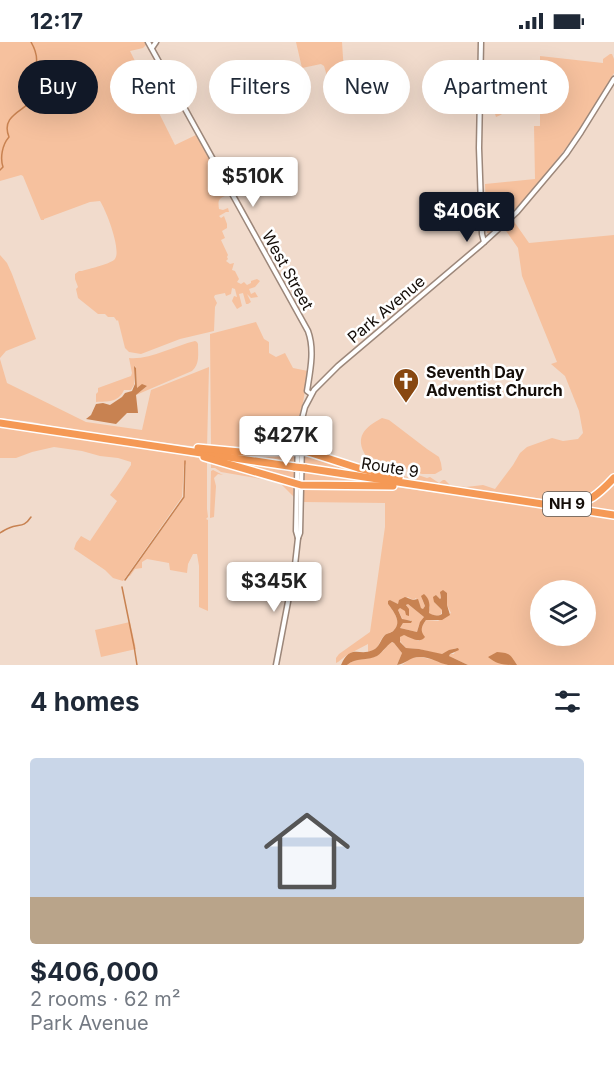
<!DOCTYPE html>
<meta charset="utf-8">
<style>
:root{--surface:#fff;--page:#f2f2f3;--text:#1f2937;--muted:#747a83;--accent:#111827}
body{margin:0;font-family:Inter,sans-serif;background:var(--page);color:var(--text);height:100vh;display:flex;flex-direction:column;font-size:22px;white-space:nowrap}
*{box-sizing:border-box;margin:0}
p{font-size:20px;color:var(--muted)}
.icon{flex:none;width:33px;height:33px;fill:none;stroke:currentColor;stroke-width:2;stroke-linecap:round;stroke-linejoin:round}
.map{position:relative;height:623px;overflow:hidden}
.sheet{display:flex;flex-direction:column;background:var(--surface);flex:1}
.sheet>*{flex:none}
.guide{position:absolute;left:18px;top:18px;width:579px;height:54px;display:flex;gap:12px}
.tools{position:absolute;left:530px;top:538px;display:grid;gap:12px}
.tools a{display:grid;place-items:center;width:66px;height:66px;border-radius:50%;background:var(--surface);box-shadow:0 6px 24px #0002;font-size:30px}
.price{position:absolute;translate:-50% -51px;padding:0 14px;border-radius:6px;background:#fff;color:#222;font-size:20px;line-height:39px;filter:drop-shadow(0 2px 3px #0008)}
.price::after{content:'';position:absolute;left:50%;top:36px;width:18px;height:14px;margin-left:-9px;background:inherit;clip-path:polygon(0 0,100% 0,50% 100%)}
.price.active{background:var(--accent);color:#fff}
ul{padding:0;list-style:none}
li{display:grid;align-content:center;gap:12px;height:318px;padding:0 30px}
li span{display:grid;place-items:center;height:186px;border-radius:6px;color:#555}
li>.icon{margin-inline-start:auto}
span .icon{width:108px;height:108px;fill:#fffc;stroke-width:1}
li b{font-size:26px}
h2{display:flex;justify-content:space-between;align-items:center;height:72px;padding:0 30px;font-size:26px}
.tag{padding:0 21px;border-radius:27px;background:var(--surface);box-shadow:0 6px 24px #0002;font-size:21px;line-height:54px}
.tag.active{background:var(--accent);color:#fff}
.status{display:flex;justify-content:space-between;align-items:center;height:42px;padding:0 30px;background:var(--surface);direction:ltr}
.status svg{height:16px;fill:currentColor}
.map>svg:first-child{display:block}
.green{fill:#f6c19e;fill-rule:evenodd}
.water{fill:#c88251;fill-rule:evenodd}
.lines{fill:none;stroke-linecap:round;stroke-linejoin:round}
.stream{stroke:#c88251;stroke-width:1.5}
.minor-casing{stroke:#9c877a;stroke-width:7}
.highway-casing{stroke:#fff;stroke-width:10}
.minor{stroke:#fff;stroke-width:4}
.highway{stroke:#f59955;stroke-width:7}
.highway-bridge-casing{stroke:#fff;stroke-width:10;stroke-linecap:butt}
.highway-bridge{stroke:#f59955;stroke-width:7}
.labels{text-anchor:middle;stroke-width:5;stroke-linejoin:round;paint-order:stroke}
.shield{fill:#fff;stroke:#5a5652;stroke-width:1.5}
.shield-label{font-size:15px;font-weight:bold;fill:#140d08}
.street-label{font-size:16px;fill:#140d08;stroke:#fff}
.poi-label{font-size:16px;font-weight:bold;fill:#140d08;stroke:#fff;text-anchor:start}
</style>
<div class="status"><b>12:17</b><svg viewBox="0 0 49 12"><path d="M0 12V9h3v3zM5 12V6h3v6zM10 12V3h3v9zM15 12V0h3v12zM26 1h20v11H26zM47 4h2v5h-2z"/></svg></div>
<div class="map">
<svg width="614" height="623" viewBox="0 0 614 623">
<rect width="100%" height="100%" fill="#f1dbcc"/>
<g class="green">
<path d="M0,0H146L147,2L143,6L130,9L137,23V27L175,103L198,92L213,118L211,121L213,123L211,127L213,129L212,131V133L215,130L221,133L222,135C220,141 214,144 218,150L220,149L225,154C218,157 218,159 219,167L223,168L228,166L229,170H226L219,174L221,176L224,174L227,182V186L222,189L225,196L221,198L228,213L227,215L228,217L226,219L230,222L234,221L232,228L235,229L239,237L237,240L241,242L244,240L247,243L251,241V239L257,237L260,239L255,245L249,247L251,252L255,250L258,255L251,256L247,252L251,260L248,262H246L243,251L239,252L242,264L237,267L232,259L234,254L237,255L235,247L232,246L231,252L226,254L225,251L215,253L214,255L217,261L215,265L214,289L180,297L141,312L129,310L125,306L118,278L117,279L114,275H108L105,272H98L78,256L76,247L78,245L75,237V232L79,229H82C89,227 109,222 114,218C123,211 106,168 100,159L90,160L44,177V178H41L23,134L21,133L0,139Z"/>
<polygon points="296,0 342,0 344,31 328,37 324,24 321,22 302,26"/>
<polygon points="610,12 612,12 614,17 614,31 581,86 534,148 496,186 489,191 487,191 485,142 535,137 534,84 540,84 540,14 603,21 603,17"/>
<path d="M510,47C516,61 509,70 496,75L490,55Z"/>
<path d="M513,178L529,201L614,193V434C597,451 593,457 567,460C497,451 427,443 358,424C366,425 375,426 382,427C394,430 407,439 418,433L427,436L430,435L439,441L443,438H445L450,443L466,445L483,443L495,447L513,423L520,411L527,405L552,396L563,399L578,397L583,391L579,369L565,334L551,322L557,320L522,234L518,206L504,186Z"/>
<polygon points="0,213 7,221 12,232 36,297 6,309 0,316"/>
<polygon points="256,280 264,297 269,300 269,311 276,315 285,311 293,326 308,329 303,361 296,386 296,404 293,407 211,407 210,292"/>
<path d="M195,299L197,300L198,302C198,312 200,322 192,329L136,353L147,344L137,346L136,326L135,324L134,343L131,348H124C118,361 108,359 96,360V352L98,350V346L131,334L132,331L129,316C150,318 174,304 195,299Z"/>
<polygon points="0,317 7,341 86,380 142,388 151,348 209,325 207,406 86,391 32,380 0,376"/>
<path d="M382,376L389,378L427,407L439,415L441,421L442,428L435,432H422L366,414C354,395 365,385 382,376Z"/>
<path d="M0,385L153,406L207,418V467L208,475L206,477L208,478V569L199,565V524L197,512H193L188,522L187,531L170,528L169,521L147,517L142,520V526L135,527L130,534H129L185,455L186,422L184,423L182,455L123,539L113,536L105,528L74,507L76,501L81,494L90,499L117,459L110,453C118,444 124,433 131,423V420L118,416L100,414L82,409L54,405L32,410L16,416H0Z"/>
<polygon points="210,408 296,409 296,422"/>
<polygon points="305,410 384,435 305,424"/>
<polygon points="210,415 296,428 295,439"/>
<polygon points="211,419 294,443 296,445 296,455 294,455 279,440 221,430 215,426 211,426"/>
<polygon points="213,428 223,433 218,432 214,436 216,444 214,475 210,476 211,429"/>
<polygon points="304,429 313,430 392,442 304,441"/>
<polygon points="614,438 614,470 573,464"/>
<path d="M387,444L478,456L614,477V623H468L449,614L450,612H454L456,606L442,612H438L419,607L406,606L400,599V595L401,593H405L419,599L421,586L426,578L438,579L451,571L447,563V551L440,552L441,556L440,557L436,553L434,560L442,568L441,572C437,575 433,573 428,571L430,565L422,557L425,564L423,567L421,566L416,556L413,558L408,555L398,562L390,558L388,562C394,570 402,580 394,588C391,591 388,591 385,593C377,600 382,606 368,610V602L347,613L338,620L336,621V616L339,612L370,590L385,485V461L303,460V447L306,445ZM540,549H585V594H540Z"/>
<polygon points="407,561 424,575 419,583 417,590 400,586 403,581 411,581 411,578 403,578 398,568 400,566 409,570 407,564"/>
<polygon points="130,580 136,607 101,615 95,588"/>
<path d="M390,600L394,601L402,611L397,623H347C356,615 366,619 376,614C382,611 386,606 390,600Z"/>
<polygon points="420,615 435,618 448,623 402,623 411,616"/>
</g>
<g class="water">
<polygon points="134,324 136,326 137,346 142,342 147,344 136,353 138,371 127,371 116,382 86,377 91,373 96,362 103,361 110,363 122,355 125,351 132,349 135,342"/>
<path d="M443,548L447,551V563L450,573L442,578H426C421,585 420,589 425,595C420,602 411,596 404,593L400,595V600L406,606L419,607L442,612L449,608L458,606L459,608L450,612L449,614L468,623C462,623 455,623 448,623C438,621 431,615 420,615C409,615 406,622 397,623L402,611L394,601L392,600C386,604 383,610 377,614C367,619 356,615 347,623H341C351,601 359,615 373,608C380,605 380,598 385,593C388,591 392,591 394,588C402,580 394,570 388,562V559L390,558L398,562L399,558L405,555L413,558L418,557L421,566L423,567L425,564L421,554L424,552C430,557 430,563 429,571C433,573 437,575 442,572V568L434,560L433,555L436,553L440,557L441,556L440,550ZM408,562L424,575L420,580L417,590L400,586L403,581H411L412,579L402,577L398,568L400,566L405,569L406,573L409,574V567L406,563Z"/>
<path d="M497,610C510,611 510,612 517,623C506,623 497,623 488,615Z"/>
</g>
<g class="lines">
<g class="stream">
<path d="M0,128L3,125C0,116 2,103 9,95C0,73 25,69 34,56C40,47 35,41 34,33C34,27 35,29 36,23C38,15 35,7 31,0"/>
<path d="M0,491C3,489 6,487 9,486C19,481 23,487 31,475"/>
<polyline points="125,538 184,455 185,419"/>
<polyline points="122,545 134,604 137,623"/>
</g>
<g class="minor-casing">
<g id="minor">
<path d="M148,0L308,289C315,308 310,330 307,349L311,352"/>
<polyline points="481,0 479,106 482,192 484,200"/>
<polyline points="152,6 156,0"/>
<polyline points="298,496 296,489 298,393 305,365 314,348 338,324 482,202 517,170 566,112 581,90 614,37"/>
<polyline points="276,623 295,523 298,496 300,491 302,401 302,383"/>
</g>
</g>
<g class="highway-casing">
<g id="highway">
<polyline points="0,381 295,425"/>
<polyline points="198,406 240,410 305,409 358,426 399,436"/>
<polyline points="204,415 301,443 393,444"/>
<polyline points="305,426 510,457 614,473"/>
<path d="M566,462C587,464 601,450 614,436"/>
</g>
</g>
<use href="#minor" class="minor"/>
<use href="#highway" class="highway"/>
<g class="highway-bridge-casing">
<polyline id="highway-bridge" points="295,425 305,426"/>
</g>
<use href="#highway-bridge" class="highway-bridge"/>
</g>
<defs>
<g id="church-pin" transform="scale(1.35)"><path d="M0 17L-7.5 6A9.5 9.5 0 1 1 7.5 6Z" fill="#884811" stroke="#fff"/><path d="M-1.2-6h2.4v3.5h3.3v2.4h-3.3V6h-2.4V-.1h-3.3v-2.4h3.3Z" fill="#fff"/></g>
</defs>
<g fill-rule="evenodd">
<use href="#church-pin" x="406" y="339"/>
</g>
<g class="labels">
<rect class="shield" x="543" y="450" width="48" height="24" rx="4.5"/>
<g class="shield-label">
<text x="567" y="467">NH 9</text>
</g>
<g class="street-label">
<text transform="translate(288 228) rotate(61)" y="6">West Street</text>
<text transform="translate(386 267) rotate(-40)" y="6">Park Avenue</text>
<text transform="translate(390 425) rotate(9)" y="6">Route 9</text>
</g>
<g class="poi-label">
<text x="426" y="336">Seventh Day<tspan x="426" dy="18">Adventist Church</tspan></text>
</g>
</g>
</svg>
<div class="tools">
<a><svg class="icon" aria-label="layers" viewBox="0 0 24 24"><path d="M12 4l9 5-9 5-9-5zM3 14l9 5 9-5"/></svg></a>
</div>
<b class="price" style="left:253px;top:166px">$510K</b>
<b class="price active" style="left:467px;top:201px">$406K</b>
<b class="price" style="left:286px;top:425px">$427K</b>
<b class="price" style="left:274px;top:571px">$345K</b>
<div class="guide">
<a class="tag active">Buy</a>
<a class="tag">Rent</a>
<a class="tag">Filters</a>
<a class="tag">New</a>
<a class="tag">Apartment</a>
</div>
</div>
<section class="sheet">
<h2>4 homes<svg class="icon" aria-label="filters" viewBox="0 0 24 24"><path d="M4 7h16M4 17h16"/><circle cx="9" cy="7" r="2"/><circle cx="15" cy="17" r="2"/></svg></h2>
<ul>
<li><span style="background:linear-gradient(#c9d6e8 75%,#b9a48a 0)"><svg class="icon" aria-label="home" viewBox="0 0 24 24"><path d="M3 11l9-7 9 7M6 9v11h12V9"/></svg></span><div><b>$406,000</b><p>2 rooms · 62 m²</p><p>Park Avenue</p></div></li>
</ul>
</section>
